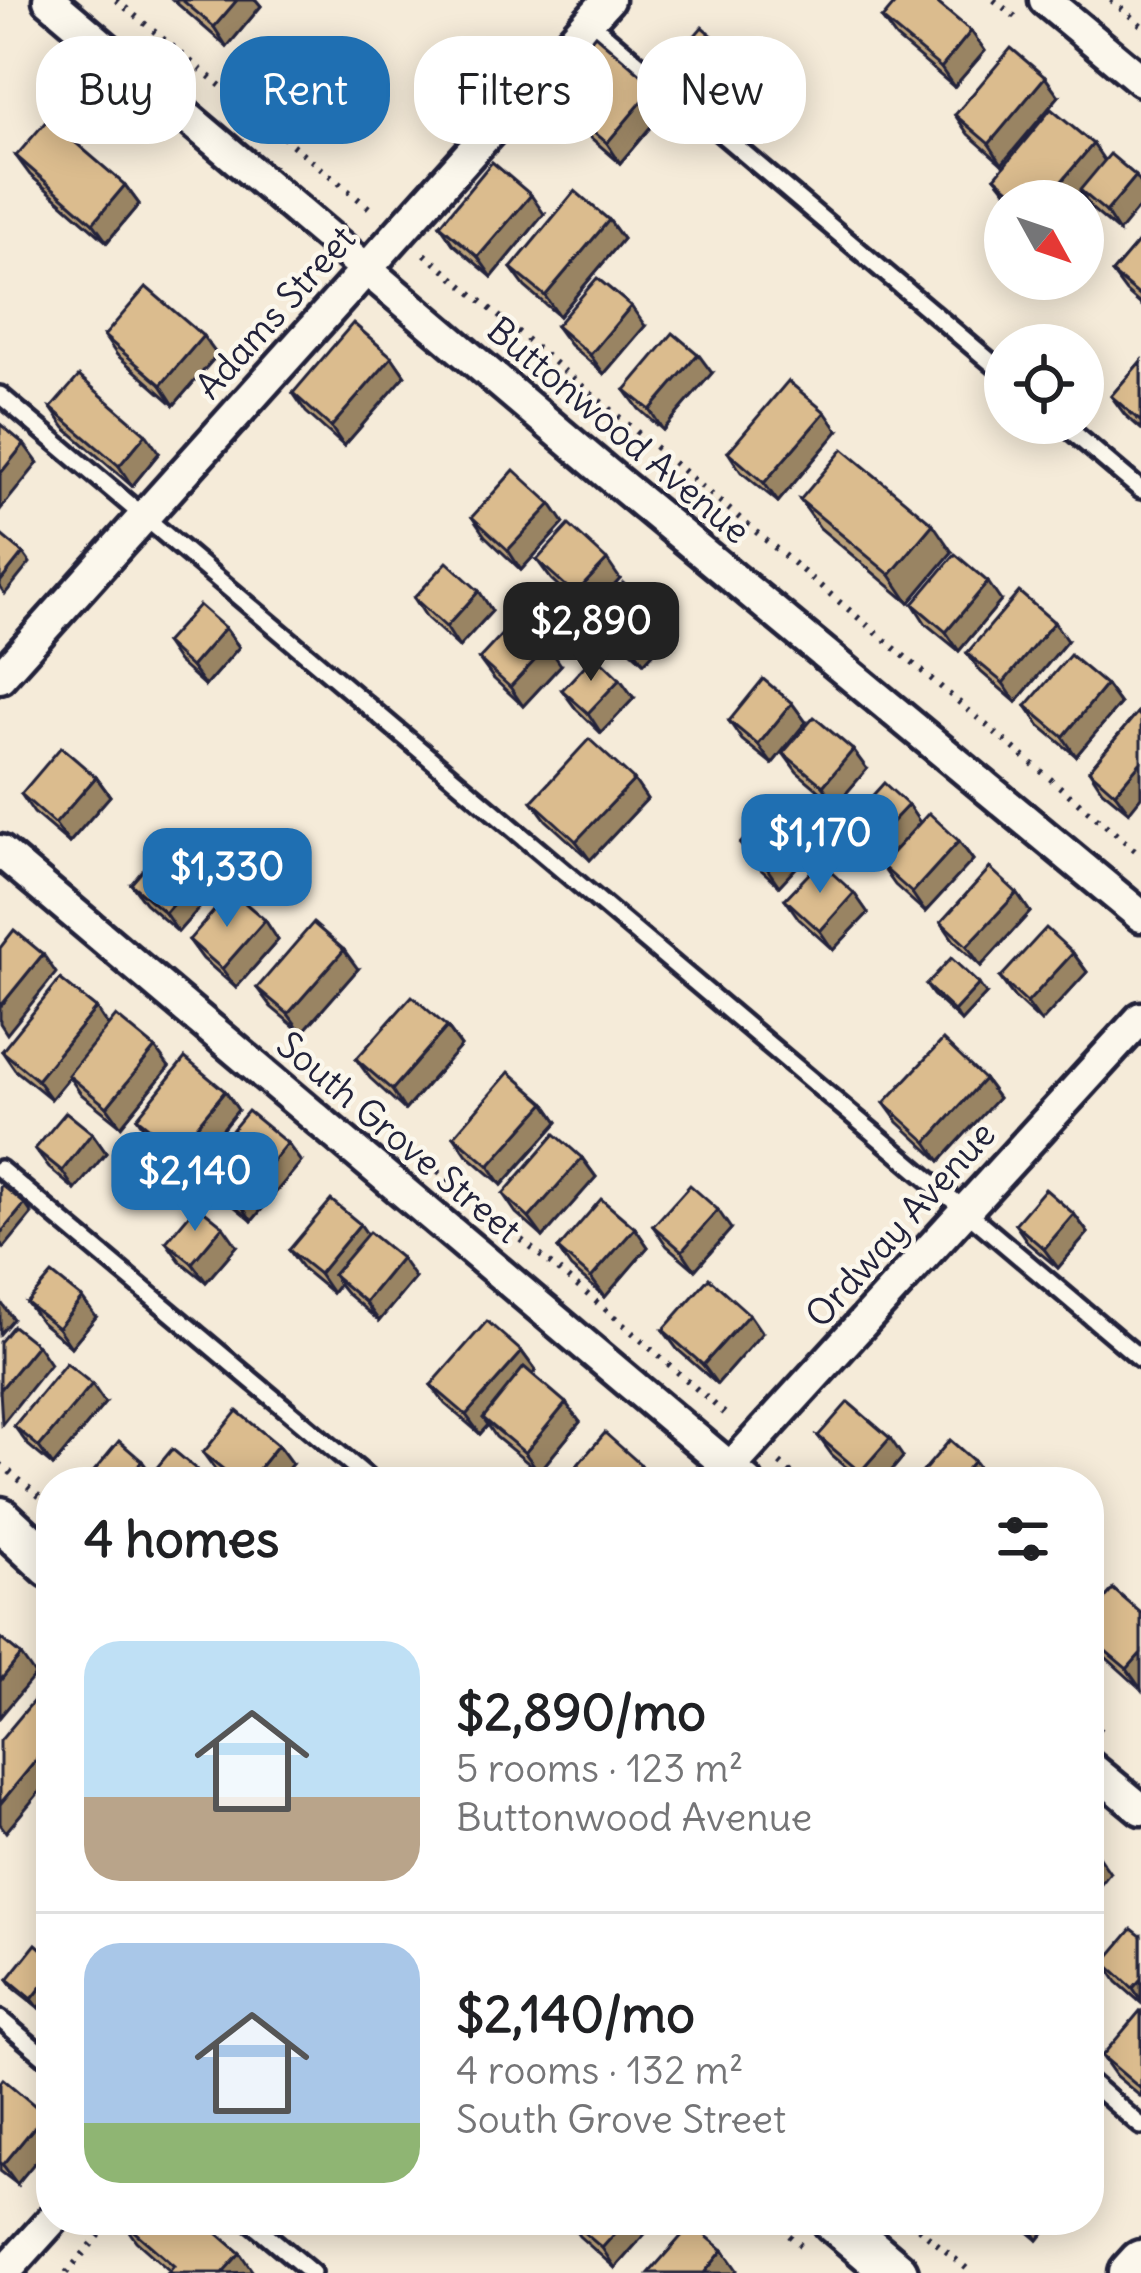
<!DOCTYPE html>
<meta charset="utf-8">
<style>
:root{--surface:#fff;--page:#f6f6f6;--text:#202124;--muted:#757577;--line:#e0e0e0;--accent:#1f6fb2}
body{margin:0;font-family:Delius,sans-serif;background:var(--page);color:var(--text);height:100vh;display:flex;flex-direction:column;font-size:45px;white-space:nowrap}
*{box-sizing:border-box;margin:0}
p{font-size:39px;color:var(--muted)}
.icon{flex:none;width:66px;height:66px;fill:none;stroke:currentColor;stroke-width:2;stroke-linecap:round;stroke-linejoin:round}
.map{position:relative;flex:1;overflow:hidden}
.details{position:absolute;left:36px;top:1467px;width:1068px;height:768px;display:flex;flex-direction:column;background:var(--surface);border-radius:48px;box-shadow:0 6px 30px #0003}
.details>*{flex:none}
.hud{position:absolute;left:36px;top:36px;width:1071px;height:108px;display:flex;gap:24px}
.needle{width:78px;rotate:130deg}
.controls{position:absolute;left:984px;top:180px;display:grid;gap:24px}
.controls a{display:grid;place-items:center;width:120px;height:120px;border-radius:50%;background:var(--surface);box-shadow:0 6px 30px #0003;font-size:60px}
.price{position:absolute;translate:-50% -102px;padding:0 27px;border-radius:24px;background:var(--accent);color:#fff;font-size:39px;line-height:78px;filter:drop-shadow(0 3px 6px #0008)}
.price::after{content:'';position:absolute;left:50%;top:72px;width:36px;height:27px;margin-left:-18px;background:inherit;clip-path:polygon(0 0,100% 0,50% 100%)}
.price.selected{background:#222;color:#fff}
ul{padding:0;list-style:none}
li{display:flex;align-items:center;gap:36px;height:300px;padding:0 48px}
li+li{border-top:3px solid var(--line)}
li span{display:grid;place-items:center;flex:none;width:336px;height:240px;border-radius:36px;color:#555}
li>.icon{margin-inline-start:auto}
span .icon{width:144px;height:144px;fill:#fffc;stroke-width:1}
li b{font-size:51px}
h2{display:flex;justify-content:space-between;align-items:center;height:144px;padding:0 48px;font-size:51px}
.chip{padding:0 42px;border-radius:48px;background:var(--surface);box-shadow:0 6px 30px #0003;font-size:42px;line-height:108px}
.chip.selected{background:var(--accent);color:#fff}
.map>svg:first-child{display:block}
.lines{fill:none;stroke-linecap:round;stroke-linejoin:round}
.lane-casing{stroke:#22223b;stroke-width:24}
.street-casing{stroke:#22223b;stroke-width:39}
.secondary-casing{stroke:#22223b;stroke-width:51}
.path{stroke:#22223b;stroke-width:6;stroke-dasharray:3 9;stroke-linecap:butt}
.lane{stroke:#fbf7ec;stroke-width:15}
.street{stroke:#fbf7ec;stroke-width:30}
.secondary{stroke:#fbf7ec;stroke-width:42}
.wall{fill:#bca27a;stroke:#22223b;stroke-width:3}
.shaded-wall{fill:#998463;stroke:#22223b;stroke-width:3}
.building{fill:#dbbc8e;stroke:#22223b;stroke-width:3}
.labels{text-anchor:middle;stroke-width:9;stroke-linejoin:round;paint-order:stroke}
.street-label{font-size:36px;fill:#22223b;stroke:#fbf7ec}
</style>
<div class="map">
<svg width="1141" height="2273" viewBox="0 0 1141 2273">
<rect width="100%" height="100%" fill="#f5ebd9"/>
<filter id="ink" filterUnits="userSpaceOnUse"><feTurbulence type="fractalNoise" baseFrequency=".00833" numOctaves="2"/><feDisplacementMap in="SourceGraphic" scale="24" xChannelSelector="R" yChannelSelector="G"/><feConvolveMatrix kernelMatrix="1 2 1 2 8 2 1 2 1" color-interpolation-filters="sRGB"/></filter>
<g filter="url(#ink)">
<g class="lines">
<g class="lane-casing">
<g id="lane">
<polyline points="588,21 1005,374"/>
<polyline points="0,395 1141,1359"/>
<polyline points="1062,423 1141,490"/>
<polyline points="0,1169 373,1482"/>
<polyline points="0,2019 51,2062"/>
<polyline points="1089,2081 1141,2126"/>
<polyline points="249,2220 312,2273"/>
</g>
</g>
<g class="street-casing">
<g id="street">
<polyline points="49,0 609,475 1141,916"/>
<polyline points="1045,0 1141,80"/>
<polyline points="0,677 608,0"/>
<polyline points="0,851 747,1482"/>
<polyline points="717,1482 1141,1018"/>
<polyline points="1089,1766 1141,1809"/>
<polyline points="4,2273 52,2220"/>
</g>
</g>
<g class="secondary-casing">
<g id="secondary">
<polyline points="0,1519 51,1566"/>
<polyline points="834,2220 896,2273"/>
<polyline points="1131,2273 1141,2262"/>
</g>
</g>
<g class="path">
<polyline points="116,0 373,211"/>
<polyline points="994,0 1018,19"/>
<polyline points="1111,0 1141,25"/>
<polyline points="425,254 1141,855"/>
<polyline points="364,1110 610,1313 730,1418"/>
<polyline points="780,1463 802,1482"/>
<polyline points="0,1464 51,1506"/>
<polyline points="1089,1721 1106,1735"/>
<polyline points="771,2220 804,2248"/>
<polyline points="909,2220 972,2273"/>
<polyline points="66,2273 113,2220"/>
</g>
<use href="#lane" class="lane"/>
<use href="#street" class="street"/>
<use href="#secondary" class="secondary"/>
</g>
<g class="wall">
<polygon points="173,0 256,0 261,6 227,47"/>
<polygon points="882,19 971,31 985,51 954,87 896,38"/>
<polygon points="675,59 764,79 777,98 750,130 689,78"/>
<polygon points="655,86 669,105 620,163 561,112 547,93"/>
<polygon points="1059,96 1002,164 968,134 955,115"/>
<polygon points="1093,144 1104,161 1119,232 1093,210 1081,193 1074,201 1014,201 995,177"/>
<polygon points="16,156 125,185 139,204 107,242 30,175"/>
<polygon points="544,214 492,277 453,244 440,225"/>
<polygon points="609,220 623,239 559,316 525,287 511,268"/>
<polygon points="1141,239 1141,305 1126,292 1112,273"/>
<polygon points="556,326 645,326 604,374 570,345"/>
<polygon points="104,336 217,355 174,405 117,355"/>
<polygon points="392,357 405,376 344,446 306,412 293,393"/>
<polygon points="1141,361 1141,429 1125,415 1111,396"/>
<polygon points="712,373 663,430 639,409 625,390"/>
<polygon points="51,408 159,453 132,486 65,428"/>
<polygon points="838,431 778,502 741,472 728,452"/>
<polygon points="800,500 952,552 909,603 820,528"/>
<polygon points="551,504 564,523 521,570 485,536 472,517"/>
<polygon points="537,560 620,579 588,614 551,579"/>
<polygon points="479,591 492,611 459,647 427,618 414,598"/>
<polygon points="1001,601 959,651 926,624 913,604"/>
<polygon points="596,613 658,614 671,634 644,663 610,632"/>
<polygon points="225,628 239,647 205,686 178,662 165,643"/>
<polygon points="1067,641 1016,702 981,672 967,653"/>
<polygon points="479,659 561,665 523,706 493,678"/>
<polygon points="1106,685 1120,704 1076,756 1040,726 1026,706"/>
<polygon points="562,690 634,698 601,733 576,709"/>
<polygon points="1137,713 1129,812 1102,790 1089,770"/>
<polygon points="729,721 806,722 772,764 742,740"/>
<polygon points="783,753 867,769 836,805 797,772"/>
<polygon points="96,777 110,796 69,843 34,813 21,794"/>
<polygon points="634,780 647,799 590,860 546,820 532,801"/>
<polygon points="908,805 920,823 959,841 973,860 925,912 895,885 881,865 883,864 861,843 847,824"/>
<polygon points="808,822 821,841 779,886 754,863 740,844"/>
<polygon points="196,878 209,897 178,932 145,903 131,884"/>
<polygon points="854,893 868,913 833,950 799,919 785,899"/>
<polygon points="1017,893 1030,912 981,966 954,941 941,922"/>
<polygon points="265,920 278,940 236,988 203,959 189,940"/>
<polygon points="1073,953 1087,972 1041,1022 1014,997 1000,978"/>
<polygon points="358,969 302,1033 271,1007 257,988"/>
<polygon points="926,985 986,994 961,1021 933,995"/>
<polygon points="96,1008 108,1025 169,1067 121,1126 81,1094 69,1077 51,1099 15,1070 2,1051"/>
<polygon points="447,1027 461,1046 405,1110 370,1078 356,1059"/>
<polygon points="984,1079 998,1098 940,1161 898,1122 884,1103"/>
<polygon points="225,1091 238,1110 190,1169 150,1137 137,1118"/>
<polygon points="545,1103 558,1122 502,1185 467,1155 454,1136"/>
<polygon points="92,1133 106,1153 75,1190 49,1168 35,1149"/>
<polygon points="582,1158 596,1177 543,1237 516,1213 503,1194"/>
<polygon points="301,1162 252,1221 213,1189 199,1170"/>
<polygon points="1074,1214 1088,1233 1058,1268 1029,1244 1015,1224"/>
<polygon points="360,1224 367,1234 415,1278 379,1321 347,1294 339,1284 332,1293 303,1269 289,1250"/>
<polygon points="653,1226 731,1229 695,1270 667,1246"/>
<polygon points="635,1228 648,1247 605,1297 571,1268 558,1249"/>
<polygon points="166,1242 237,1246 206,1282 180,1261"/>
<polygon points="27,1303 96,1317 71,1347 41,1322"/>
<polygon points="663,1330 762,1333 717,1384 677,1349"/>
<polygon points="522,1352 536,1371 532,1375 580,1422 539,1472 496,1437 488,1425 480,1434 445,1404 431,1385"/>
<polygon points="105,1403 53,1466 28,1445 14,1426"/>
<polygon points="818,1436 903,1457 882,1482 863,1482 832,1455"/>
<polygon points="203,1453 292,1464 277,1482 229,1482 217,1472"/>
<polygon points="1113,1589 1141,1689 1089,1642 1089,1617"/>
<polygon points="1141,1936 1141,2003 1117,1982 1104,1962"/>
<polygon points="51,1957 51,1993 39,2008 15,1989 8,1979"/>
<polygon points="1141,2012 1141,2097 1116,2076 1102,2056"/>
<polygon points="0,2083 17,2184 0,2171"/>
<polygon points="568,2220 657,2220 615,2268 579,2236"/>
<polygon points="1014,2220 1054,2220 1038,2240"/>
<polygon points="122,2221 253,2272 170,2271 136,2241"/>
</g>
<g class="shaded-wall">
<polygon points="237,0 256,0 261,6 227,47 214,27"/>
<polygon points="971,31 985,51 954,87 941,68"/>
<polygon points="1045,77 1059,96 1002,164 989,144"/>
<polygon points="764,79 777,98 750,130 737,111"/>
<polygon points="655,86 669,105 620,163 607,143"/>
<polygon points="1093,144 1106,163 1074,201 1045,201"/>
<polygon points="1136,176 1141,184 1141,205 1119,232 1106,212"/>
<polygon points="125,185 139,204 107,242 93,223"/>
<polygon points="531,195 544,214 492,277 478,257"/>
<polygon points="609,220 623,239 559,316 545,296"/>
<polygon points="631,306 645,326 604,374 590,355"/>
<polygon points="203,336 217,355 174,405 161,385"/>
<polygon points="698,354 712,373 663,430 650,410"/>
<polygon points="392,357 405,376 344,446 331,427"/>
<polygon points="825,412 838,431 778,502 764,483"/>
<polygon points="146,434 159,453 132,486 119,466"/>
<polygon points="24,444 38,463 0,510 0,474"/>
<polygon points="551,504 564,523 521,570 508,550"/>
<polygon points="933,524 952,552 909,603 890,575"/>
<polygon points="23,553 30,563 5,594 0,587 0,582"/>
<polygon points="607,560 620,579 588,614 575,594"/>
<polygon points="988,582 1001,601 959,651 946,632"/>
<polygon points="479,591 492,611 459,647 446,627"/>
<polygon points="658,614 671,634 644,663 630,644"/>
<polygon points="1054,622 1067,641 1016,702 1003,683"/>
<polygon points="225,628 239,647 205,686 191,667"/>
<polygon points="548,646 561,665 523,706 510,687"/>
<polygon points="620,679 634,698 601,733 588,713"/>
<polygon points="1106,685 1120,704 1076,756 1063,737"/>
<polygon points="792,703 806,722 772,764 758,745"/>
<polygon points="853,750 867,769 836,805 823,786"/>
<polygon points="1141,762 1141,797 1129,812 1115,793"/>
<polygon points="96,777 110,796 69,843 55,824"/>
<polygon points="634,780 647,799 590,860 576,841"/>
<polygon points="908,805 921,824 884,865 870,845"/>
<polygon points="808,822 821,841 779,886 766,867"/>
<polygon points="959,841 973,860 925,912 912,893"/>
<polygon points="196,878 209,897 178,932 165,913"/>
<polygon points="854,893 868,913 833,950 820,931"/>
<polygon points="1017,893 1030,912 981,966 967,946"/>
<polygon points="265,920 278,940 236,988 222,969"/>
<polygon points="344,950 358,969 302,1033 288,1014"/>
<polygon points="1073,953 1087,972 1041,1022 1027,1003"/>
<polygon points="43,954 56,973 7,1034 0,1023 0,1007"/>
<polygon points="979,984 986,994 961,1021 954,1011"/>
<polygon points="96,1008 109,1028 51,1099 37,1080"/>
<polygon points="447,1027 461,1046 405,1110 392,1090"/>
<polygon points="155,1048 169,1067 121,1126 107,1107"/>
<polygon points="984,1079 998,1098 940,1161 927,1142"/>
<polygon points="225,1091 238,1110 190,1169 177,1150"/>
<polygon points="545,1103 558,1122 502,1185 489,1166"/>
<polygon points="92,1133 106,1153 75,1190 62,1171"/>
<polygon points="287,1143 301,1162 252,1221 239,1202"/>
<polygon points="582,1158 596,1177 543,1237 529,1218"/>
<polygon points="25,1204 32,1214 4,1248 0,1242 0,1234"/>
<polygon points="718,1210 731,1229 695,1270 682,1251"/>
<polygon points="1074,1214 1088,1233 1058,1268 1044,1249"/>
<polygon points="360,1224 373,1243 333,1275 339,1284 332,1293 319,1274"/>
<polygon points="223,1226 237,1246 206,1282 192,1263"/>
<polygon points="635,1228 648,1247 605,1297 591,1278"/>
<polygon points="401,1258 415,1278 379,1321 365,1302"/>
<polygon points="82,1298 96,1317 71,1347 58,1328"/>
<polygon points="0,1301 13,1319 0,1334"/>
<polygon points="749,1314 762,1333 717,1384 703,1365"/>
<polygon points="37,1345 50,1364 2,1424 0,1390"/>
<polygon points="522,1352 536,1371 490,1423 483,1418 488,1425 480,1434 466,1415"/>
<polygon points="92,1384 105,1403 53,1466 39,1447"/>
<polygon points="566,1403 580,1422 539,1472 525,1453"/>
<polygon points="890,1438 903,1457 882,1482 867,1482 860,1472"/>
<polygon points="278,1445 292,1464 277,1482 248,1482"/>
<polygon points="142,1461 156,1480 154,1482 124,1482"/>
<polygon points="974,1461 988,1480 987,1482 956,1482"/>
<polygon points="641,1465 653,1482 626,1482"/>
<polygon points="1141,1653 1141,1689 1127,1669"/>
<polygon points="21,1655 35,1675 0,1717 0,1681"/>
<polygon points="51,1742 51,1778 6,1832 0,1824 0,1804"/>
<polygon points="1097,1854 1110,1873 1089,1899 1089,1863"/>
<polygon points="51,1975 51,1993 39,2008 32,1999"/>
<polygon points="1140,1980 1141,1982 1141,2000 1133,1988"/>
<polygon points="45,2114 51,2122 51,2143 17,2184 3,2165"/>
<polygon points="627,2220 657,2220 615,2268 602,2248"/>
<polygon points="1025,2220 1054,2220 1038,2240"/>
<polygon points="723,2250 737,2270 734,2273 704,2273"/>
<polygon points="240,2253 253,2272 222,2273"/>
</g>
<g class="building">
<polygon points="182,0 237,0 214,27"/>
<polygon points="898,0 934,0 971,31 941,68 882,19"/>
<polygon points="702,27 764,79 737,111 675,59"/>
<polygon points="595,35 655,86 607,143 547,93"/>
<polygon points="1011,48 1045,77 989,144 955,115"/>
<polygon points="1051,109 1093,144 1045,201 1023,201 995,177"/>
<polygon points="48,119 125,185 93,223 16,156"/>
<polygon points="1110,154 1136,176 1106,212 1080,190"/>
<polygon points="492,162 531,195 478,257 440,225"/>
<polygon points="575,191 609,220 545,296 511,268"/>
<polygon points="1141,239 1141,297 1112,273"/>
<polygon points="597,278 631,306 590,355 556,326"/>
<polygon points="146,287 203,336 161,385 104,336"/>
<polygon points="353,323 392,357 331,427 293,393"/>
<polygon points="673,333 698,354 650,410 625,390"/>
<polygon points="1141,361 1141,420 1140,421 1111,396"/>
<polygon points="79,376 146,434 119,466 51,408"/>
<polygon points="788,381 825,412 764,483 728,452"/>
<polygon points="0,424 24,444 0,474"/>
<polygon points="843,449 933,524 890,575 800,500"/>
<polygon points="514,470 551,504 508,550 472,517"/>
<polygon points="569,525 607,560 575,594 537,560"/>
<polygon points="0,534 23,553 0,582"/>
<polygon points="955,554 988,582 946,632 913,604"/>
<polygon points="447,562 479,591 446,627 414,598"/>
<polygon points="623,583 658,614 630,644 596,613"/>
<polygon points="1019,592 1054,622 1003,683 967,653"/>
<polygon points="199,605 225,628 191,667 165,643"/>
<polygon points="517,618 548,646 510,687 479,659"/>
<polygon points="595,655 620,679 588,713 562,690"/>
<polygon points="1070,655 1106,685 1063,737 1026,706"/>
<polygon points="763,679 792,703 758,745 729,721"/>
<polygon points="1137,713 1141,717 1141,762 1115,793 1089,770"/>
<polygon points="814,717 853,750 823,786 783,753"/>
<polygon points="589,739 634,780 576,841 532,801"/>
<polygon points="61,747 96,777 55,824 21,794"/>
<polygon points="884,783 908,805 870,845 847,824"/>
<polygon points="782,798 808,822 766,867 740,844"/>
<polygon points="929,813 959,841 912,893 881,865"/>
<polygon points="162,848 196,878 165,913 131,884"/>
<polygon points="820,862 854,893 820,931 785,899"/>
<polygon points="990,868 1017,893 967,946 941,922"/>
<polygon points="231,891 265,920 222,969 189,940"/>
<polygon points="313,923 344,950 288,1014 257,988"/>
<polygon points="1046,928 1073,953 1027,1003 1000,978"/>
<polygon points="14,930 43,954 0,1007 0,948"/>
<polygon points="951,958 979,984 954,1011 926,985"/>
<polygon points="60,979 96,1008 37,1080 2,1051"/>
<polygon points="412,996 447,1027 392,1090 356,1059"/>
<polygon points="116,1016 155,1048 107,1107 68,1075"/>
<polygon points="943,1040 984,1079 927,1142 884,1103"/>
<polygon points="185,1058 225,1091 177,1150 137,1118"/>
<polygon points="509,1072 545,1103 489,1166 454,1136"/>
<polygon points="248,1111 287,1143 239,1202 199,1170"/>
<polygon points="66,1112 92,1133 62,1171 35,1149"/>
<polygon points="555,1134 582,1158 529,1218 503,1194"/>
<polygon points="2,1185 25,1204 0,1234 0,1187"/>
<polygon points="690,1185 718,1210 682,1251 653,1226"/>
<polygon points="1045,1189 1074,1214 1044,1249 1015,1224"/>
<polygon points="601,1199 635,1228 591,1278 558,1249"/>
<polygon points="331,1200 360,1224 319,1274 289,1250"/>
<polygon points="197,1205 223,1226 192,1263 166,1242"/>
<polygon points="369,1232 401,1258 365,1302 333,1275"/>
<polygon points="52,1274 82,1298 58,1328 27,1303"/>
<polygon points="709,1278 749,1314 703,1365 663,1330"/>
<polygon points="487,1321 522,1352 466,1415 431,1385"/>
<polygon points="13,1326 37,1345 0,1390 0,1342"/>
<polygon points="66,1363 92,1384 39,1447 14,1426"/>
<polygon points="524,1367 566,1403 525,1453 483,1418"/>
<polygon points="848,1402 890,1438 860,1472 818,1436"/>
<polygon points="237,1411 278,1445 248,1482 239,1482 203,1453"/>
<polygon points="605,1433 641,1465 626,1482 563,1482"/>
<polygon points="950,1440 974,1461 956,1482 914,1482"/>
<polygon points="119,1441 142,1461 124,1482 85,1482"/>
<polygon points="172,1449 208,1479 205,1482 145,1482"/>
<polygon points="1113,1589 1141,1613 1141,1653 1127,1669 1089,1637 1089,1617"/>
<polygon points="0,1638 21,1655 0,1681"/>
<polygon points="51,1680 51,1742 0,1804 0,1741"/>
<polygon points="1089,1847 1097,1854 1089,1863"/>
<polygon points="1132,1929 1141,1936 1141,1981 1140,1980 1133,1988 1104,1962"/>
<polygon points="36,1944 51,1957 51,1975 32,1999 8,1979"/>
<polygon points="1140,2011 1141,2012 1141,2089 1102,2056"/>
<polygon points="3,2079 45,2114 3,2165 0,2162 0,2083"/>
<polygon points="123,2220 202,2220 240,2253 222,2273 168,2273 174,2266 122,2221"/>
<polygon points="569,2220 627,2220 602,2248"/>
<polygon points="692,2224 723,2250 704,2273 649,2273"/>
</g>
</g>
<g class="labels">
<g class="street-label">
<text transform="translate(275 312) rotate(-48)" y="13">Adams Street</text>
<text transform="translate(619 430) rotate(40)" y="13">Buttonwood Avenue</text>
<text transform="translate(399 1137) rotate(40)" y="13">South Grove Street</text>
<text transform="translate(900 1224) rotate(-48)" y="13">Ordway Avenue</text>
</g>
</g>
</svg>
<div class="controls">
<a><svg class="needle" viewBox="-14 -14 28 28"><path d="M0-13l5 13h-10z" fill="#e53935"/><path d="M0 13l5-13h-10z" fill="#757577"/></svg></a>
<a><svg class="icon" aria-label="locate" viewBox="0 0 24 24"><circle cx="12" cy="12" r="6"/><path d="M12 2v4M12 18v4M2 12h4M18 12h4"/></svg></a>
</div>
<b class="price selected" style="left:591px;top:684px">$2,890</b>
<b class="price" style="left:820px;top:896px">$1,170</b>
<b class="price" style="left:227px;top:930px">$1,330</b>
<b class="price" style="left:195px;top:1234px">$2,140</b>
<div class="hud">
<a class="chip">Buy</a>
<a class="chip selected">Rent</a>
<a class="chip">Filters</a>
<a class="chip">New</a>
</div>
<section class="details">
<h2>4 homes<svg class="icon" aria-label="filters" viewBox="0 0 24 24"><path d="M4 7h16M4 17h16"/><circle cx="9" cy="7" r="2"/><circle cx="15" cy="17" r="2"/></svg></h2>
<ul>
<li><span style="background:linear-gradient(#bfe0f5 65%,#b9a48a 0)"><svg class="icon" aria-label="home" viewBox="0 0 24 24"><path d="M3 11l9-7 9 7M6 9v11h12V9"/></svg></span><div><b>$2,890/mo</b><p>5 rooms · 123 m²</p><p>Buttonwood Avenue</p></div></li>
<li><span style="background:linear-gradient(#a9c7e8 75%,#8fb573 0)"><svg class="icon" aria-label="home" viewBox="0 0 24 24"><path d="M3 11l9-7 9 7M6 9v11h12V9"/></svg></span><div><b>$2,140/mo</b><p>4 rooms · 132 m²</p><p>South Grove Street</p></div></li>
</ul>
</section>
</div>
